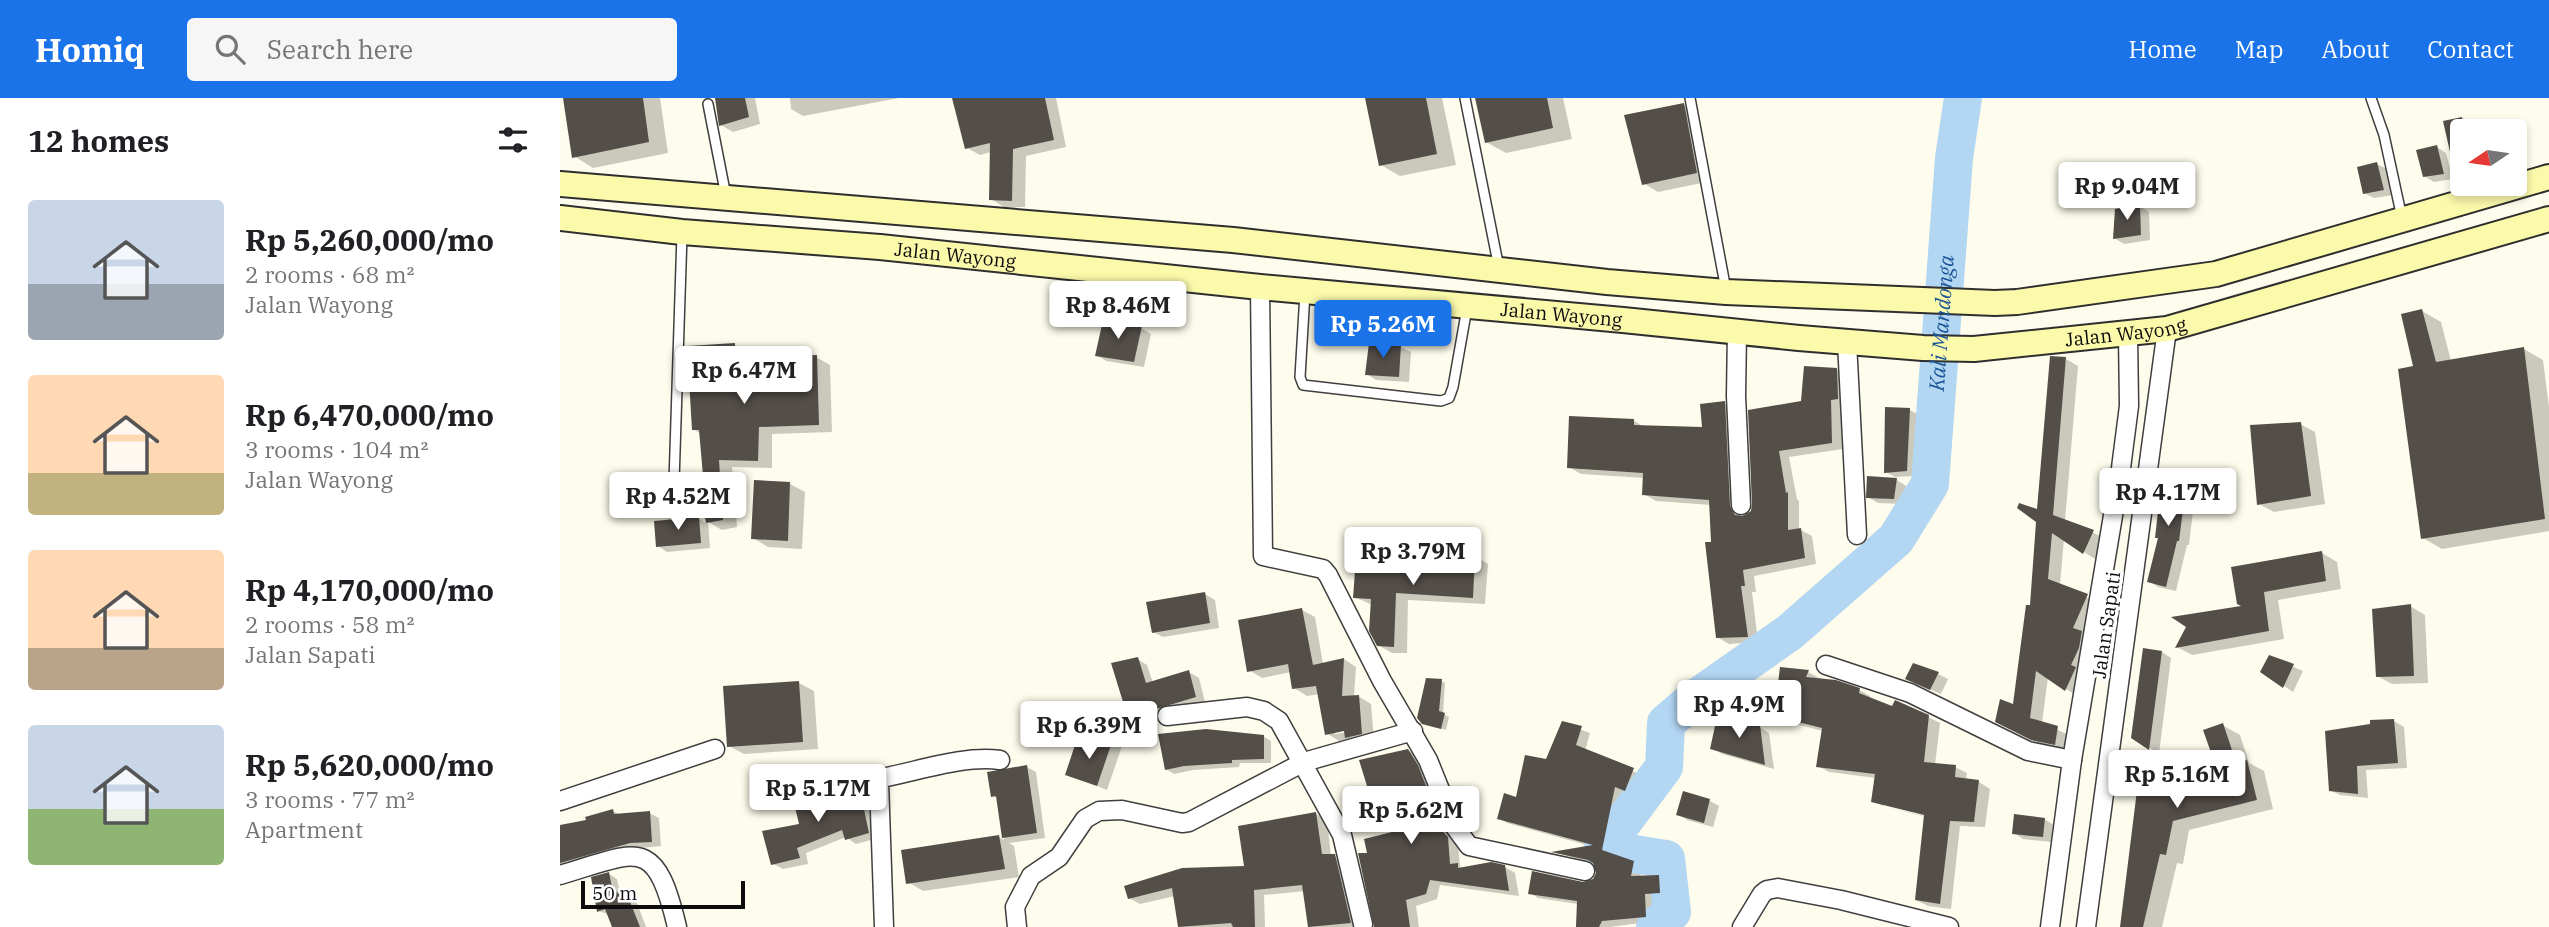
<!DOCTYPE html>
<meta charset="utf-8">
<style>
:root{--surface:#fff;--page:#f6f6f6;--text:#202124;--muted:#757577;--accent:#1a73e8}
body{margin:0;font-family:"IBM Plex Serif",serif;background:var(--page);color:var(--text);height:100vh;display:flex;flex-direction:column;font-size:26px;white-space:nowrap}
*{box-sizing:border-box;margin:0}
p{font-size:23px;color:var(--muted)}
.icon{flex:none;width:38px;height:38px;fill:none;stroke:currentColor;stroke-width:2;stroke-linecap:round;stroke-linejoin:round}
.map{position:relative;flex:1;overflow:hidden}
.drawer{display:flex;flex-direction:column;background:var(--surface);width:560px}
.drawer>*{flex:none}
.needle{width:46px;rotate:257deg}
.controls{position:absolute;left:1890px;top:21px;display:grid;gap:14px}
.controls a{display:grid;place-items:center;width:77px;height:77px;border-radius:7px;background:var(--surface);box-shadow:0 4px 10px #0003;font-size:35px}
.scale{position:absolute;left:21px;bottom:18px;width:164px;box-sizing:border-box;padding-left:7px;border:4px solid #0c0c0c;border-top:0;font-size:19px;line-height:24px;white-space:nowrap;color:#0c0c0c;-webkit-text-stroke:5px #fff;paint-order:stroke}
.price{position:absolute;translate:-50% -60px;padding:0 16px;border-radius:7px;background:#fff;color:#222;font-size:23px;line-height:46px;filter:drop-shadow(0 2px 4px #0008)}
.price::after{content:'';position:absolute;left:50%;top:42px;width:21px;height:16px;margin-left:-10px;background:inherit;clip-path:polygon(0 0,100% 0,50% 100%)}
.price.selected{background:var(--accent);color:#fff}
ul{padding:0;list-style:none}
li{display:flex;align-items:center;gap:21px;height:175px;padding:0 28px}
li span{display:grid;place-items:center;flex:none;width:196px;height:140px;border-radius:7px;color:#555}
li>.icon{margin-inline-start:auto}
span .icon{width:84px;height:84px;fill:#fffc;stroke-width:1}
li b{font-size:30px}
h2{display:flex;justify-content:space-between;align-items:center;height:84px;padding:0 28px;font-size:30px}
header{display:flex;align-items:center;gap:42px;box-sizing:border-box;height:98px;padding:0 35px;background:var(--accent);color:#fff}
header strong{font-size:33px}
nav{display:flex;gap:38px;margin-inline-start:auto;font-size:24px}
.search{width:490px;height:63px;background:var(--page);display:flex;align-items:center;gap:18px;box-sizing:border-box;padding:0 24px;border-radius:7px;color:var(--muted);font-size:26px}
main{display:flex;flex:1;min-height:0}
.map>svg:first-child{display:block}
.shadow{fill:#0003;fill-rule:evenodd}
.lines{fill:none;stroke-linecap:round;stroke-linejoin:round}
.river{stroke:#b3d6f3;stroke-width:38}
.building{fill:#544e49}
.lane-casing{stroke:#3f3f3f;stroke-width:12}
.street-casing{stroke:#3f3f3f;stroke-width:21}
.secondary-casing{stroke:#2e2e2e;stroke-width:28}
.lane{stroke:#fff;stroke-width:9}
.street{stroke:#fff;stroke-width:18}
.secondary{stroke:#fbf9aa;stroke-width:24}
.labels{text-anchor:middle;stroke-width:7;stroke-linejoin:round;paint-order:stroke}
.street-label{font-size:19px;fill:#0c0c0c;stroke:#fff}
.water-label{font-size:21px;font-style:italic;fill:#1c5798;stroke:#fff}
</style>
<header>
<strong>Homiq</strong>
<div class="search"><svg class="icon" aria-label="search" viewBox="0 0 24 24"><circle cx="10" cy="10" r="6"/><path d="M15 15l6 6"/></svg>Search here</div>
<nav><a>Home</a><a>Map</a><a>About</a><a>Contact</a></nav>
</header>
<main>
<section class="drawer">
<h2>12 homes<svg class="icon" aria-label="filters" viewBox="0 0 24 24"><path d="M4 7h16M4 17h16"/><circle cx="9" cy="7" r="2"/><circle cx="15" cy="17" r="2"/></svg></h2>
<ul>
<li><span style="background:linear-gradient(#c9d6e8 60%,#9aa5b1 0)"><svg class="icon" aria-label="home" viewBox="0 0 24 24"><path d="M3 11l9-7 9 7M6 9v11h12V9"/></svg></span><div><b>Rp 5,260,000/mo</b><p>2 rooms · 68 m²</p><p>Jalan Wayong</p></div></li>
<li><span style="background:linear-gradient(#ffd9b3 70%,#c2b280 0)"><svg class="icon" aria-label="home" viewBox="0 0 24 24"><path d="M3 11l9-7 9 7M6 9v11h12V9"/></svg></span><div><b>Rp 6,470,000/mo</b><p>3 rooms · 104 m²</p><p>Jalan Wayong</p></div></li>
<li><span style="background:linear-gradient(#ffd9b3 70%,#b9a48a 0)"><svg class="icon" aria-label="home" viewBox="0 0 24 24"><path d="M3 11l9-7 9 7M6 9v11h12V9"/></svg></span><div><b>Rp 4,170,000/mo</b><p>2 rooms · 58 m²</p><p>Jalan Sapati</p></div></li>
<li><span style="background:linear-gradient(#c9d6e8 60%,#8fb573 0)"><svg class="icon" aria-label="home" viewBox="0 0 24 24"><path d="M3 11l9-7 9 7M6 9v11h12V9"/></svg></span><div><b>Rp 5,620,000/mo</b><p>3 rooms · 77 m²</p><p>Apartment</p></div></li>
</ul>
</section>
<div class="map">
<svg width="1989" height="829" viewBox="0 0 1989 829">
<rect width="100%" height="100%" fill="#fefcec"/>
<g class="shadow">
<polygon points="5,0 100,0 108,55 33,70 14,58"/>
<polygon points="157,0 195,0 200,26 173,34 161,27"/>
<polygon points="230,0 339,0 243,18 231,11"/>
<polygon points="394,0 496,0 506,49 466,58 465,109 444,109 431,101 431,54 420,57 407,50"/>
<polygon points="807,0 882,0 896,67 840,78 821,67"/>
<polygon points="917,0 1003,0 1012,41 946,55 926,44"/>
<polygon points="1124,7 1138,16 1151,83 1098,94 1083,85"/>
<polygon points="1903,20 1913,26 1915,33 1902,33 1902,46 1897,47 1897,51 1902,50 1901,55 1891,49 1885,25"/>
<polygon points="1877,49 1886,55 1893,81 1874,84 1864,78"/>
<polygon points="1817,66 1827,71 1833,97 1814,100 1804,95"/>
<polygon points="1580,108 1589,114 1590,142 1564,146 1554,140"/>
<polygon points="1862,213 1881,224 1891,263 1964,251 1983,262 1989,309 1989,433 1882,451 1863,440 1856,270"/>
<polygon points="581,230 591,236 584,269 546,263 537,257"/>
<polygon points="174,247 188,255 188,261 256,259 270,267 272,334 212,336 212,370 172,369 177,429 162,432 148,424 150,450 107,454 98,448 139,421 148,426 142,391 145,391 141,336 133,331"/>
<polygon points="841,249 851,254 849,284 816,282 807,276"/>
<polygon points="1506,261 1518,268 1505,423 1545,440 1535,461 1504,441 1500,487 1539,505 1517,598 1488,579 1482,625 1509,637 1507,652 1485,648 1449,630 1471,509 1479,414"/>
<polygon points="1276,271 1288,278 1282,308 1283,351 1229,359 1237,401 1239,403 1239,431 1252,438 1256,466 1194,478 1196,494 1192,494 1198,544 1169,546 1157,539 1151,407 1096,403 1084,396 1085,380 1021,376 1009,369 1073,322 1084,329 1144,331 1164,305 1176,311 1181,415 1183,420 1192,414 1190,313 1243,305"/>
<polygon points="1350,312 1359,317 1356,378 1335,379 1326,374"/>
<polygon points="1740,326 1755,334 1765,406 1714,414 1699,406"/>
<polygon points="1337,382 1346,388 1344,406 1318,405 1308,399"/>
<polygon points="1626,382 1636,388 1629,447 1627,447 1616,493 1598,489 1589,483"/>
<polygon points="196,384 230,386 245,394 242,451 208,449 193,440"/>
<polygon points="1762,455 1777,464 1781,491 1718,502 1724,541 1632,557 1617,549 1684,509 1678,505"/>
<polygon points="915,458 928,466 925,506 848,502 847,555 832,555 818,547 812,507 795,499 845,477"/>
<polygon points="645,496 655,502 659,530 603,539 593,534"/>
<polygon points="1850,508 1865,517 1868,585 1832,586 1817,578"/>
<path d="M742,512L755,519L763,566L784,561L796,569L794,599L798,598L811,606L814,642L799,646L790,641L779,643L766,635L759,596L747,598L734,590L731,574L702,580L689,572ZM792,630L793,633L775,636V633Z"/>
<polygon points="1602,554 1611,560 1599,656 1573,639"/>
<polygon points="1710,559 1743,573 1733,594 1702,573"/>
<polygon points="577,561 587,567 593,585 629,574 639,580 645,604 604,617 598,613 578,621 568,616"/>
<polygon points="1248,574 1259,580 1299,592 1310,598 1310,601 1333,610 1368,619 1380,625 1375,667 1395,669 1407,675 1406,682 1419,684 1430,691 1425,729 1400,728 1391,811 1368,808 1356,802 1366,719 1323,708 1373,720 1373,717 1323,705 1323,708 1313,703 1316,680 1269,674 1258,668 1263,633 1227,624 1216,617"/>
<polygon points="1378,576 1388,581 1381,596 1357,586"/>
<polygon points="881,583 885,585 883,616 889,619 886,632 868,627"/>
<polygon points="239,585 254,593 258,651 184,656 169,648"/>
<polygon points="1834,623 1844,629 1847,670 1806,672 1808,700 1780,697 1770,692"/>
<polygon points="1003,625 1030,635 1025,653 1082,677 1075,696 1064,692 1051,757 1082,770 1080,780 1099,779 1107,784 1108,799 1094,800 1095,823 1050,829 1016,829 1018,806 978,800 970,795 1023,786 1034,783 1038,775 1035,766 997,755 1034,749 947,725 939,720 958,701 987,663"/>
<polygon points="1662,627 1680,637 1689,665 1704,673 1713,711 1629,732 1623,766 1617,765 1602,829 1561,829 1582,662 1656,665"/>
<polygon points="1199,629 1209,635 1214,671 1162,656 1152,650"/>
<polygon points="703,638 711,643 711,665 680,665 679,669 633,672 614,676 606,671"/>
<polygon points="552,643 562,648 547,692 508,676"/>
<polygon points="848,652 859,659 868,675 894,743 898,746 900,768 904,771 945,769 955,775 959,798 880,787 877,801 856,808 859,829 815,829 809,757 850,731 842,700 823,706 812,699"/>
<polygon points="467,669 476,674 485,740 449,745 454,748 459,779 363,793 348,784 439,739 444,742 438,701 433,698"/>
<polygon points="299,689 309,695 318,740 296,746 286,739 246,755 248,766 223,771 213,766 241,727"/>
<polygon points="1124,695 1150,703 1159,708 1153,729 1127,722 1118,716"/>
<polygon points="53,713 60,717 89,715 99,720 101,748 81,750 4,772 0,770 0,729 28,724"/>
<polygon points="756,716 767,722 771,758 785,764 801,829 749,829 745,793 704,797 705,829 620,829 615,798 580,806 569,800 686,770"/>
<polygon points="1484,721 1494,727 1492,744 1463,741 1454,735"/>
<polygon points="49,776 57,781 60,794 65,792 74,797 86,829 54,829 50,817 39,813"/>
</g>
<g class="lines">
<path class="river" id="s1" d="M1095,829L1112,814L1106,761L1043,751L1104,669L1106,625L1133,602L1230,534L1336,441L1370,386L1394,60L1403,0"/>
</g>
<g class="building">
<polygon points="3,0 83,0 89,44 12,60"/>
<polygon points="155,0 185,0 189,19 159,28"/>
<polygon points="392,0 485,0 494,42 453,51 452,103 429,102 430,45 405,51"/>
<polygon points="805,0 866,0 877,56 819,68"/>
<polygon points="915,0 987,0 993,30 925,45"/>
<polygon points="1124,5 1137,75 1082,87 1064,17"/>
<polygon points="1902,19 1902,76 1895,76 1883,23"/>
<polygon points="1877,47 1884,76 1863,79 1856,52"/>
<polygon points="1817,64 1824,92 1803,96 1797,69"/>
<polygon points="1580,107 1581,137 1553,141 1555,111"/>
<polygon points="1862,211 1876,264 1964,249 1985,421 1861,441 1838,271 1853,268 1841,216"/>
<polygon points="543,222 582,228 574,264 535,258"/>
<polygon points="175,245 175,260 257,257 259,327 199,329 198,363 159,362 163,422 146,425 140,390 144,389 139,332 132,332 127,248"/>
<polygon points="809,245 841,247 839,279 805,277"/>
<polygon points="1490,258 1506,259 1493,417 1534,432 1523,456 1492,435 1488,481 1528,496 1513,530 1522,533 1519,550 1511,567 1516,569 1505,593 1476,573 1470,620 1498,628 1495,647 1471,642 1435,624 1440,601 1453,606 1466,507 1470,507 1476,424 1457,410 1459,405 1477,411"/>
<polygon points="1244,268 1277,270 1278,299 1278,301 1271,302 1272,345 1219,353 1226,395 1228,394 1228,432 1241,430 1245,460 1183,472 1185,488 1181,488 1188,539 1156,540 1145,444 1151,444 1149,402 1082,397 1083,375 1007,370 1009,318 1074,321 1074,327 1142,329 1140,306 1165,303 1170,408 1175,417 1182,418 1191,413 1192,406 1188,312 1241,303"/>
<polygon points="1325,309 1350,310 1347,373 1324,375"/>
<polygon points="1741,324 1751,398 1697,407 1690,327"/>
<polygon points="1307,378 1337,380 1334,401 1306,400"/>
<polygon points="1602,378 1627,380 1619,443 1617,443 1606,489 1587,484 1598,440 1595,440"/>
<polygon points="194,382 230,384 228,443 191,441"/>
<polygon points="139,419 141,445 96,449 94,423"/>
<polygon points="844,453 915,457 913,500 836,495 834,549 817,548 809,533 811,501 793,500 795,473 843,475"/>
<polygon points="1762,453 1766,483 1704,494 1709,533 1615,550 1626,529 1611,519 1681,508 1677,506 1671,469"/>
<polygon points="645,494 650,525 592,535 586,504"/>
<polygon points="1851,506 1854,578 1816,579 1812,511"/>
<polygon points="742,510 753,567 784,560 782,598 799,597 802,636 785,640 784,633 765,637 756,588 732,591 728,566 687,574 678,522"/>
<polygon points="1583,550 1602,553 1589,652 1571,640"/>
<polygon points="1709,557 1734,566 1723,590 1700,574"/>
<polygon points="578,559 586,585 629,572 636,599 593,612 592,607 567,617 551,565"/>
<polygon points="1353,565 1379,574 1370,592 1345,581"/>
<polygon points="1220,569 1249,572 1246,579 1276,582 1300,590 1299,595 1332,608 1335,602 1369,617 1364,664 1396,667 1395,679 1419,682 1414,724 1390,723 1380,806 1355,802 1364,717 1311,704 1315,676 1256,669 1262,630 1214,618"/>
<polygon points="866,580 882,581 879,613 885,615 881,631 862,626 857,620"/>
<polygon points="239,583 243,644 167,649 163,588"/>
<polygon points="1157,619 1200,627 1205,667 1150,651"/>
<polygon points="1834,621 1838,665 1797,668 1798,696 1769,693 1765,633 1810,626 1810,622"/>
<polygon points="1002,623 1022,628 1016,647 1074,670 1065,693 1055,689 1042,752 1074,763 1071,778 1099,777 1100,795 1085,796 1086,819 1042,823 1039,829 1016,829 1017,803 968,796 972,773 1023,784 1033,781 1036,775 1033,765 1028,762 991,754 1033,747 937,721 944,695 956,699 965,657 986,661"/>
<polygon points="1663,625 1676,664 1687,662 1697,702 1613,723 1606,757 1600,756 1583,829 1560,829 1581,660 1654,663 1643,632"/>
<polygon points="646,631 704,637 704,661 672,662 672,665 624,668 605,672 598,636"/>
<polygon points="553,641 537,688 505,677 516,644"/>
<polygon points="848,651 858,667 884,735 888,739 890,766 898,765 898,770 931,764 945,767 949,793 870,782 866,796 846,802 850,829 814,829 798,755 807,755 804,741 848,730 839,693 811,701 799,662"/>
<polygon points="467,667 477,735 442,740 436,698 431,699 427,674"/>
<polygon points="299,688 309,735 285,742 282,732 237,750 240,760 211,767 202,733 239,726 235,709 269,695"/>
<polygon points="1123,693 1150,701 1144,725 1116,717"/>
<polygon points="53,711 54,716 90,713 92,744 70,745 0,765 0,727 26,722 25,719"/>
<polygon points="756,714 762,756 775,756 791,825 748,829 742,787 694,792 695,829 673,829 671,825 618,829 612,790 568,801 564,788 622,770 684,768 678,728"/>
<polygon points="1454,716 1485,720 1483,739 1452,736"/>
<polygon points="439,737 445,771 346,786 341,752"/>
<polygon points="49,774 53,795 65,791 80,829 52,829 45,811 37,814 31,779"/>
</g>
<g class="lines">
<g class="lane-casing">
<g id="lane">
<polyline points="905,0 939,170"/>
<polyline points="1130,0 1166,192"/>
<polyline points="1811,0 1824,37 1842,120"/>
<polyline points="148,6 166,98"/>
<polyline points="745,195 740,279 743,287 881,303 889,300 893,289 907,210"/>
<polyline points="114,384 122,136"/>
</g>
</g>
<g class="street-casing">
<g id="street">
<polyline points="700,189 703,458 763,471 768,477 822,583 868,662 895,729 909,748 1025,773"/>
<polyline points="1177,233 1176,298 1181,407"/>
<polyline points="1287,244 1297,437"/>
<polyline points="1266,567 1350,595 1468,653 1512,662"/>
<polyline points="607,618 687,609 704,613 719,623 782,737 803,826"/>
<polyline points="0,703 155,651"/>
<path d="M0,777C78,754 95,736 117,829"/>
<path d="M324,829L319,684L322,680C359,673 404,657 440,662"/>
<polyline points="457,829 455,809 471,778 499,759 525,721 539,713 562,712 622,725 629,724 744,664 853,633"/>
<polyline points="1182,829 1202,796 1207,792 1218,790 1281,802 1389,829"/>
<polyline points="1490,829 1512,662 1561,370 1569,308 1568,236"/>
<polyline points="1526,829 1607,231"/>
</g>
</g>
<g class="secondary-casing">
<g id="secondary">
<polyline points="0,86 673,142 1047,184 1166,194 1435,205 1457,204 1656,176 1989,79"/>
<path id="s2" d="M0,120L122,134L320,149L700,189L1063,222L1239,240L1363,250L1414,251L1607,231L1989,121"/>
</g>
</g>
<use href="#lane" class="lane"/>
<use href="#street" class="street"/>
<use href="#secondary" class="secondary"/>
</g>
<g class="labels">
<g class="street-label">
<text dy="7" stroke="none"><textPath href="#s2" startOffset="397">Jalan Wayong</textPath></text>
<text dy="7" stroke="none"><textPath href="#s2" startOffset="1006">Jalan Wayong</textPath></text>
<text dy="7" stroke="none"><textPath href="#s2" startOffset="1573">Jalan Wayong</textPath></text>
<text transform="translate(1546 527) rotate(-82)" y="7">Jalan Sapati</text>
</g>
<g class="water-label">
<text dy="7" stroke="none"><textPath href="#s1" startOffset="807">Kali Mandonga</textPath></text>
</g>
</g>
</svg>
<div class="controls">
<a><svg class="needle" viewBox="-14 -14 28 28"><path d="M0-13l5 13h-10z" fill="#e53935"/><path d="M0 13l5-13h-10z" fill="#757577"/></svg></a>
</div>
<div class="scale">50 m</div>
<b class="price" style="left:1567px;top:124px">Rp 9.04M</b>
<b class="price" style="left:558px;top:243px">Rp 8.46M</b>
<b class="price selected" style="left:823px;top:262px">Rp 5.26M</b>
<b class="price" style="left:184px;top:308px">Rp 6.47M</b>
<b class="price" style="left:1608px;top:430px">Rp 4.17M</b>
<b class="price" style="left:118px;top:434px">Rp 4.52M</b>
<b class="price" style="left:853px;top:489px">Rp 3.79M</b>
<b class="price" style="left:1179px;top:642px">Rp 4.9M</b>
<b class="price" style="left:529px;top:663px">Rp 6.39M</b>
<b class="price" style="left:1617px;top:712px">Rp 5.16M</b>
<b class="price" style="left:258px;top:726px">Rp 5.17M</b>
<b class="price" style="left:851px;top:748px">Rp 5.62M</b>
</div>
</main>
